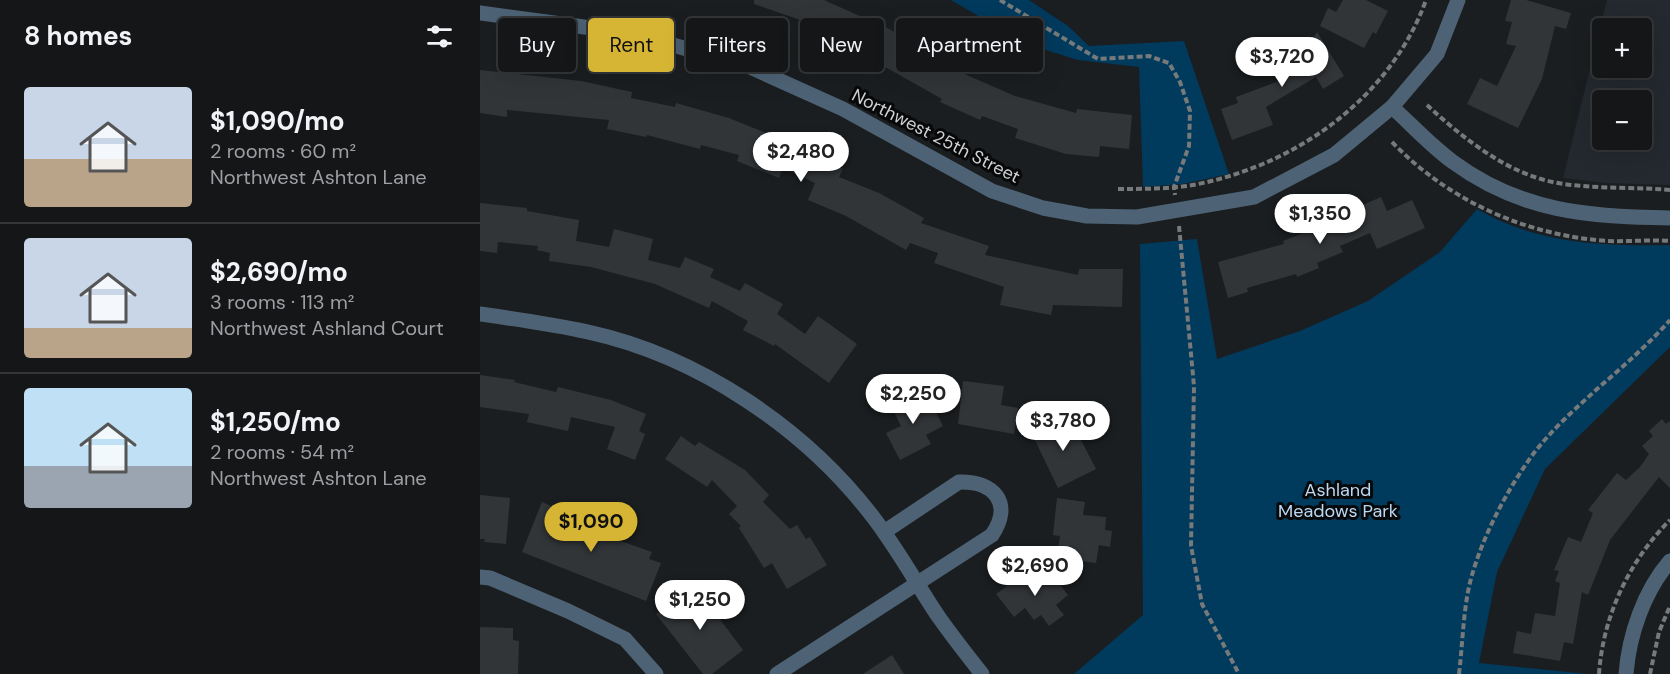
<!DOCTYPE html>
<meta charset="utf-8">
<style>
:root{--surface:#141618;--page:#1d1f21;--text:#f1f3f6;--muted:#9d9fa2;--line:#333537;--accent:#d6b534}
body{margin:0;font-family:"DM Sans",sans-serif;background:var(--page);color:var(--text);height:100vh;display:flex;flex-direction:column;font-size:22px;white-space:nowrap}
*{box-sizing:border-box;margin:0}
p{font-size:20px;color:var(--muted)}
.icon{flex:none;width:33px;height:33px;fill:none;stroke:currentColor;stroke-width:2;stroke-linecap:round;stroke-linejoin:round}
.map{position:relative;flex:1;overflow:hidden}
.side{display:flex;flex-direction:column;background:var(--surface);width:480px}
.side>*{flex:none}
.guide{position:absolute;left:18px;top:18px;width:570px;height:54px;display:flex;gap:12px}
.fabs{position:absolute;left:1112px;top:18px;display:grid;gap:12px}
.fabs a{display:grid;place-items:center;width:60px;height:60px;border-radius:6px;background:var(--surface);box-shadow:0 6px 24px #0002,0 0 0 2px var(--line);font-size:30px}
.price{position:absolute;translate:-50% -51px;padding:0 14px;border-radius:21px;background:#fff;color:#222;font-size:20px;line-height:39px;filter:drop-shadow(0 2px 3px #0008)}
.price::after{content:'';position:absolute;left:50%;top:36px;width:18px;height:14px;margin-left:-9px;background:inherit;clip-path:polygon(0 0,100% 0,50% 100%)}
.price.on{background:var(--accent);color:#111}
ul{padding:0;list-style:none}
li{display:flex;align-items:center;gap:18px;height:150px;padding:0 24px}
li+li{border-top:2px solid var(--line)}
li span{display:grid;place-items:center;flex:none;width:168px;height:120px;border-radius:6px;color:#555}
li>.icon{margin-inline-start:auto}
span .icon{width:72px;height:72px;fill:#fffc;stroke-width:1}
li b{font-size:26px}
h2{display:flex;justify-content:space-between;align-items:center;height:72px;padding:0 24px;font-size:26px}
.pill{padding:0 21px;border-radius:6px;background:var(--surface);box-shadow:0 6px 24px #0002,0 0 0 2px var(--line);font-size:21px;line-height:54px}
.pill.on{background:var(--accent);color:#111}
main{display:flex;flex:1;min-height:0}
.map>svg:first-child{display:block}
.built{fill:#23292f;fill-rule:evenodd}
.green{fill:#003a5d}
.building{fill:#323538}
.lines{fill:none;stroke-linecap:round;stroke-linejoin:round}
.path{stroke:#777a7b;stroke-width:4;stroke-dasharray:6 3;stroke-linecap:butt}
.minor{stroke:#4d6375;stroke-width:15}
.labels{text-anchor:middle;stroke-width:6;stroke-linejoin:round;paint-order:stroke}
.street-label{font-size:18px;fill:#d0d2d3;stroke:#070809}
.park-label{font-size:18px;fill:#bbd8f2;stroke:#070809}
</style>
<main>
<section class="side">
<h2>8 homes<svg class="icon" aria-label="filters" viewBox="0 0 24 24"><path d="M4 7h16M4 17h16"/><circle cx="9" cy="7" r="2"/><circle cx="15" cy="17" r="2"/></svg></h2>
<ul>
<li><span style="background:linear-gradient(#c9d6e8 60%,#b9a48a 0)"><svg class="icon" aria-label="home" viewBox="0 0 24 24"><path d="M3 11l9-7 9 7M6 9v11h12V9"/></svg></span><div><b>$1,090/mo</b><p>2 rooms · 60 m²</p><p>Northwest Ashton Lane</p></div></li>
<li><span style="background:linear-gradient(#c9d6e8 75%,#b9a48a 0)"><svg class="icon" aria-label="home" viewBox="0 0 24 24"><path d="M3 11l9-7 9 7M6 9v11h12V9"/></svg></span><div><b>$2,690/mo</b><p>3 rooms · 113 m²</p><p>Northwest Ashland Court</p></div></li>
<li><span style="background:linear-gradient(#bfe0f5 65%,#9aa5b1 0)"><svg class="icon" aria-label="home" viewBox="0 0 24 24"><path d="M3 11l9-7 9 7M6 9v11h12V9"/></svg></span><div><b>$1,250/mo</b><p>2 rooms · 54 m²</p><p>Northwest Ashton Lane</p></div></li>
</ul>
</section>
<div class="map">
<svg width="1190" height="674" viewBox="0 0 1190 674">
<rect width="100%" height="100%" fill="#1b1e20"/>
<path class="built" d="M1127,0H1190V185L1125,183L1083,178ZM1122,28H1161V68H1122ZM1122,100H1161V140H1122Z"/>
<g class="green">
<polygon points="471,0 549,0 588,26 609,46 704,41 749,174 703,184 663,187 659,67 598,60 546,44"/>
<path d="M997,209C1057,244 1122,246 1190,245V347L1065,469L1017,572L999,663L1108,674H594L663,615L660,244L717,239L737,359L820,331L888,301L960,252Z"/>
</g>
<g class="building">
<polygon points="274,0 344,0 409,29 455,54 452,60 535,96 596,113 597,109 652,115 649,149 620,146 619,157 586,154 535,138 538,129 502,116 500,120 460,102 462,99 400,64 331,33 335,25 274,4"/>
<polygon points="863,0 886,0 908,11 896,34 893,32 884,48 840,26 848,8 856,12"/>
<polygon points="1031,0 1046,0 1091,13 1086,29 1075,26 1062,79 1038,128 987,104 1000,78 1017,86 1036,46 1026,44 1032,22 1025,21"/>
<polygon points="837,32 864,76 843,89 836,77 786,107 793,125 752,140 741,109 758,103 756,97 802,80 793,66 831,42"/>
<polygon points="0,70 101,81 152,92 151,98 195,107 196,103 249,118 313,144 312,147 363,169 359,177 399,193 444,218 441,223 509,246 505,255 598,275 599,269 643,269 642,307 573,305 571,315 520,305 524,287 454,263 458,253 430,243 426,250 366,216 328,200 335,183 303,168 299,178 257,161 259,155 221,145 220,149 167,135 166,137 127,129 129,120 27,110 27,117 0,113"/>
<polygon points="901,197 907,211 932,200 945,228 897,249 890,233 860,246 863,252 837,263 839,268 817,277 816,274 767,288 768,292 748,298 738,262 804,244 803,241 870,214 869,211"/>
<polygon points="0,203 47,208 47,211 99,220 96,241 129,247 134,229 173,239 168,260 200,268 205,257 234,269 230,277 260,291 265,283 303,304 297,314 325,334 338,316 377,344 349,383 295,344 294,346 263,330 268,321 232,301 229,308 175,284 111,267 69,261 70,253 57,250 58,246 18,242 17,253 0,251"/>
<polygon points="0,375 35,380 34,382 76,392 78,387 131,400 166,414 159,431 165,434 155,460 127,449 135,427 91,417 88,431 47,422 49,414 0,407"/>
<polygon points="483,381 524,386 521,405 538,408 534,434 478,424"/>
<polygon points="430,394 434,401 447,394 463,426 446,435 451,444 420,460 406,433 421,426 410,404"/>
<polygon points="574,418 579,427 591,421 616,469 578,488 550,430"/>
<polygon points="1182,419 1186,424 1190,421 1190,488 1179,477 1130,540 1108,595 1102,592 1093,644 1084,642 1080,661 1033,653 1037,631 1051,634 1055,613 1075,616 1080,583 1075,581 1079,571 1074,570 1088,537 1101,542 1113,513 1108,510 1137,473 1146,480 1160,467 1169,454 1162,446 1173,436 1169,431"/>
<polygon points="201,436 215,446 219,442 265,470 289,495 283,502 310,529 317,525 326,539 330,537 347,565 307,589 292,563 284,568 259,528 261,526 249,514 257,506 232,480 227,487 185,459"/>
<polygon points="0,495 30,498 26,544 4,542 5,539 0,539"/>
<polygon points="577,498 605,502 603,515 626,517 625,530 632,531 630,547 619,545 616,563 577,558 580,536 573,535"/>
<polygon points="62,502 125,530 124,533 132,538 172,552 169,559 181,563 166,601 42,552"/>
<polygon points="567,568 588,595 576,605 584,615 569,626 561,615 554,620 545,608 534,617 516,594 542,575 548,582"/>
<polygon points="214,585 263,650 232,674 223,674 176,614"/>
<polygon points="0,627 33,628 33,640 39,641 38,674 0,674"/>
<polygon points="412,655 424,674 383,674"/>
</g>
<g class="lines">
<g class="path">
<polyline points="520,0 618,59 669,56 689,63 700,82 710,111 709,146 694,187 695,195"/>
<path d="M947,105C985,140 1031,177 1084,184C1120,189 1155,187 1190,190"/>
<path d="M912,142C966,198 1038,232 1116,240C1141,243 1165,239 1190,241"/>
<path d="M638,189C661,189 684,189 707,186C811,169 910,100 946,0"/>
<polyline points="699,226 714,386 711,546 722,604 759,674"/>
<path d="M979,674C983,642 983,606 992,575C1004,534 1026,492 1051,457C1087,408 1149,367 1190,320"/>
<path d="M1119,674C1123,616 1149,561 1190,520"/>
<polyline points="1170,674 1179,632 1190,606"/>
</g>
<g class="minor">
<polyline points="0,13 104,27 186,43 270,67 363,109 512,191 563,208 607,216 657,217 774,197 854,155 912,107 957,54 978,0"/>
<path d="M912,107C932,125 951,146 973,162C1041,212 1109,217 1190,218"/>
<path d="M0,314C36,319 72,324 108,332C218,356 325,428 393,517C417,548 436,583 458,616C472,636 487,655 502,674"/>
<polyline points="0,577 10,578 88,611 145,639 176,674"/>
<path d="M297,674L512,535C533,504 515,481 479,482L404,532"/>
<path d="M1146,674C1149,635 1164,591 1190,561"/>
</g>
</g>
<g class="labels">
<g class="street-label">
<text transform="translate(456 136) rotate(27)" y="6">Northwest 25th Street</text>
</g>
<g class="park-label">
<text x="858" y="496">Ashland<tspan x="858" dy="21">Meadows Park</tspan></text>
</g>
</g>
</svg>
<div class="fabs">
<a>+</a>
<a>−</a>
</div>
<b class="price" style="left:802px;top:88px">$3,720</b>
<b class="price" style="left:321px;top:183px">$2,480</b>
<b class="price" style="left:840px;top:245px">$1,350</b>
<b class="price" style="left:433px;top:425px">$2,250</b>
<b class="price" style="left:583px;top:452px">$3,780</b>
<b class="price on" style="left:111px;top:553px">$1,090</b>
<b class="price" style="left:555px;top:597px">$2,690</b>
<b class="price" style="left:220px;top:631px">$1,250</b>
<div class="guide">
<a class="pill">Buy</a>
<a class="pill on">Rent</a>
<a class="pill">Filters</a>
<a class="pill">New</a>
<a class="pill">Apartment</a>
</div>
</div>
</main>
